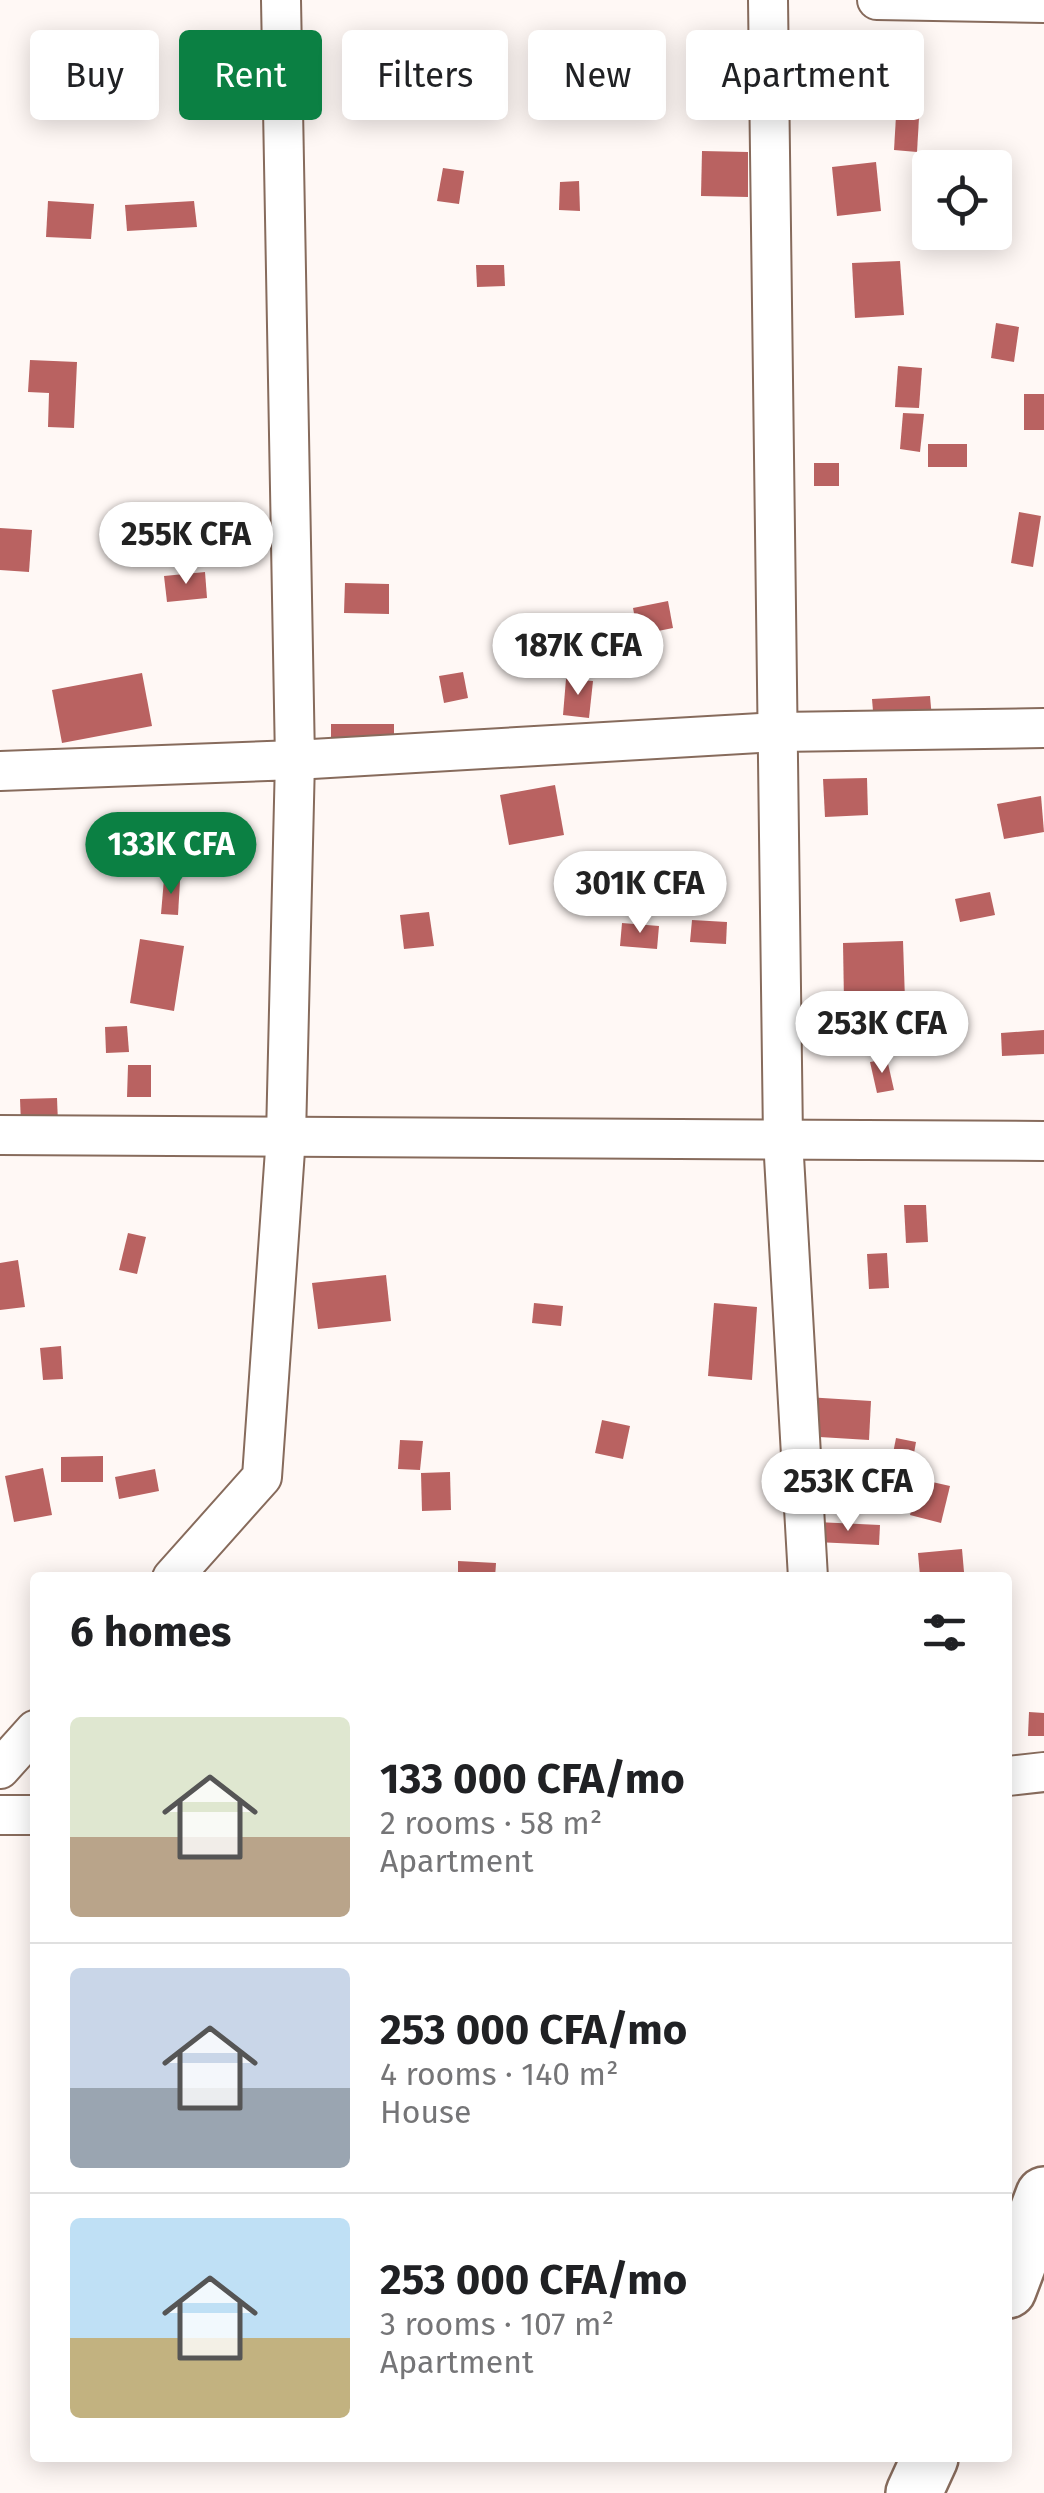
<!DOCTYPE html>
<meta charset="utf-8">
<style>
:root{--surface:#fff;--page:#f2f2f2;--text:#202124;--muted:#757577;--line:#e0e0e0;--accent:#0b8043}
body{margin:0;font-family:"Fira Sans",sans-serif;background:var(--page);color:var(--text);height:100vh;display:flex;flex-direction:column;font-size:38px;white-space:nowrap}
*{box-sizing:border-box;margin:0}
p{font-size:32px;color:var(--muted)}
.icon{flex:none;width:55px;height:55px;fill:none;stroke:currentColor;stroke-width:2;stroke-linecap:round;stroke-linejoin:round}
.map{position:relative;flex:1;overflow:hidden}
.sheet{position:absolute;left:30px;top:1572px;width:982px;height:890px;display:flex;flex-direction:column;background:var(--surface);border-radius:10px;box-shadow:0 5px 25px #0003}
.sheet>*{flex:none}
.banner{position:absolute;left:30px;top:30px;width:985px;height:90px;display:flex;gap:20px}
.tools{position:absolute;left:912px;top:150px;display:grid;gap:20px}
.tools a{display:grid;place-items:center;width:100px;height:100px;border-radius:10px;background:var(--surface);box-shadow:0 5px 25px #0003;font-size:50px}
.price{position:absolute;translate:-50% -85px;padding:0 22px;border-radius:35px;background:#fff;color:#222;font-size:32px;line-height:65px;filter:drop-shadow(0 2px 5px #0008)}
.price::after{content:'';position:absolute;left:50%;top:60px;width:30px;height:22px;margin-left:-15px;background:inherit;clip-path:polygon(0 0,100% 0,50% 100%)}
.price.current{background:var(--accent);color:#fff}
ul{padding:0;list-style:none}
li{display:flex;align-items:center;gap:30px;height:250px;padding:0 40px}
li+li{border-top:2px solid var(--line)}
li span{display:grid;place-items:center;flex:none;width:280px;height:200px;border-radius:10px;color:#555}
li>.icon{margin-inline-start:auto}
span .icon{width:120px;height:120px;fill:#fffc;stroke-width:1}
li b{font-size:42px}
h2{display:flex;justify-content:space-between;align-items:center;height:120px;padding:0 40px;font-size:42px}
.pill{padding:0 35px;border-radius:10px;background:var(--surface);box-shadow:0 5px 25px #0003;font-size:35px;line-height:90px}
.pill.current{background:var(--accent);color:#fff}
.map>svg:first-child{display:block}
.building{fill:#b96261}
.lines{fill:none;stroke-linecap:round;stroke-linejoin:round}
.street-casing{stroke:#876b5c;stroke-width:42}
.primary-casing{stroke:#876b5c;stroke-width:60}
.street{stroke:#fff;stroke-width:38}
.primary{stroke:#fff;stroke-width:55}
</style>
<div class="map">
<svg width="1044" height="2493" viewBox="0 0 1044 2493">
<rect width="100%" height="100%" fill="#fff8f5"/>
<g class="building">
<polygon points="896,116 919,118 917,152 894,150"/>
<polygon points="702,151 748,152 748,197 701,196"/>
<polygon points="876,162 881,211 837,216 832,167"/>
<polygon points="443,168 464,171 459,204 437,201"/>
<polygon points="579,181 580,211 559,210 560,182"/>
<polygon points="48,201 94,204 91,239 46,237"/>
<polygon points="194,201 197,227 127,231 125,205"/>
<polygon points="900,261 904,315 855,318 852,263"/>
<polygon points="476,265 504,265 505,286 477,287"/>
<polygon points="996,323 1019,327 1014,362 991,358"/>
<polygon points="30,360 77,362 74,428 48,427 49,393 28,392"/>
<polygon points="898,366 922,368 919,408 895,407"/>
<rect x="1024" y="394" width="20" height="36"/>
<polygon points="903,413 924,414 920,452 900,449"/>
<rect x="928" y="444" width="39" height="23"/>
<rect x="814" y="463" width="25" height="23"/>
<polygon points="1019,512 1041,516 1033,567 1011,563"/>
<polygon points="0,528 32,530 29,572 0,570"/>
<polygon points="205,572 207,598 167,602 164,576"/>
<polygon points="345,583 389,584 389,614 344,613"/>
<polygon points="668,601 673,628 638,635 633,608"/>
<polygon points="463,672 468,698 444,703 439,676"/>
<polygon points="142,673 152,726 62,743 52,690"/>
<polygon points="566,679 593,681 589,718 563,715"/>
<polygon points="930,696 932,719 874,723 872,699"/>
<rect x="331" y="724" width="63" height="28"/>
<polygon points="867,778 868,815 825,817 823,779"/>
<polygon points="555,785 564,835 509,845 500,795"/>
<polygon points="1041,796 1044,832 1004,839 997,804"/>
<polygon points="164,879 180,881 178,915 161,914"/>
<polygon points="990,892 995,915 960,922 955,899"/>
<polygon points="429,912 434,946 404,949 400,915"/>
<polygon points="692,920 727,922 726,944 690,942"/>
<polygon points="622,923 659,926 657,949 620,946"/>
<polygon points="140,939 184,946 174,1011 130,1003"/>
<polygon points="903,941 905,1000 844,1002 843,943"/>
<polygon points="127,1026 129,1052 106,1053 105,1027"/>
<polygon points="1044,1030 1044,1054 1002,1056 1001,1033"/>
<polygon points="887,1059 894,1090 877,1093 870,1062"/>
<polygon points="128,1065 151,1065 151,1097 127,1097"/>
<polygon points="57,1098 58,1123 21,1124 20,1099"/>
<polygon points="904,1205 926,1205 928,1242 906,1243"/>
<polygon points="128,1233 146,1237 137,1274 119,1270"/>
<polygon points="887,1253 889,1288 869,1289 867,1254"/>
<polygon points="18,1260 25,1307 0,1310 0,1263"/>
<polygon points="386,1275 391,1321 318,1329 312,1283"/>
<polygon points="534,1303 563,1306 561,1326 532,1323"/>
<polygon points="714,1303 757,1307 752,1380 708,1376"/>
<polygon points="61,1346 63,1379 43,1380 40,1348"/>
<polygon points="806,1397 871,1401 869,1440 803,1436"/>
<polygon points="602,1420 630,1426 623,1459 595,1453"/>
<polygon points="896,1438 916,1442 909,1482 888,1479"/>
<polygon points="400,1440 423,1441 420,1470 398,1469"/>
<polygon points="103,1456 103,1482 61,1482 61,1457"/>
<polygon points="43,1468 52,1515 14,1522 5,1476"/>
<polygon points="155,1469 159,1491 119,1499 115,1477"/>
<polygon points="450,1472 451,1510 422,1511 421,1473"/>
<polygon points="919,1479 950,1486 941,1523 910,1515"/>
<polygon points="817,1522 880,1525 879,1545 816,1542"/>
<polygon points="962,1549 964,1572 920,1576 918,1553"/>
<polygon points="458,1561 496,1563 495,1578 458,1578"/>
<polygon points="1029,1712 1044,1713 1044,1736 1028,1736"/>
</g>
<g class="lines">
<g class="street-casing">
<g id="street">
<polyline points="281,0 295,760 778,732 1044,728"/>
<polyline points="768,0 783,1139 808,1578"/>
<polyline points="877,0 1044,3"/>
<polyline points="0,771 295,760 286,1136 262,1477 172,1578"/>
<polyline points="0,1135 1044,1141"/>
<polyline points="0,1769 35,1730"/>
<polyline points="1008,1776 1044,1772"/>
<polyline points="0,1815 35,1815"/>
</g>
</g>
<g class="primary-casing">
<g id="primary">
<polyline points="1008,2290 1044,2195"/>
<polyline points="914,2493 930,2458"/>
</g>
</g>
<use href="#street" class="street"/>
<use href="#primary" class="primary"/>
</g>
</svg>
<div class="tools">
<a><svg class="icon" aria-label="locate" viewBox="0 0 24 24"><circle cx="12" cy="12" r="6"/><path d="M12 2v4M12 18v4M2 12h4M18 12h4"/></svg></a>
</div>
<b class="price" style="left:186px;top:587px">255K CFA</b>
<b class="price" style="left:578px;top:698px">187K CFA</b>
<b class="price current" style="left:171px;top:897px">133K CFA</b>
<b class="price" style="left:640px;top:936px">301K CFA</b>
<b class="price" style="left:882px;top:1076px">253K CFA</b>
<b class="price" style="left:848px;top:1534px">253K CFA</b>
<div class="banner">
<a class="pill">Buy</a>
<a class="pill current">Rent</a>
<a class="pill">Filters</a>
<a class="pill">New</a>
<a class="pill">Apartment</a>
</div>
<section class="sheet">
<h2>6 homes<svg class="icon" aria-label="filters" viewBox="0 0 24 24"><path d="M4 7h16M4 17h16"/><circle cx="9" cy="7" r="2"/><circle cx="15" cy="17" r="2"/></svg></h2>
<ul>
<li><span style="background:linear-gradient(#dfe7d0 60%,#b9a48a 0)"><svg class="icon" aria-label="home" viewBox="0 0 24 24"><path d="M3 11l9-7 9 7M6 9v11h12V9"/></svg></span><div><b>133 000 CFA/mo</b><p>2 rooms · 58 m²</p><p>Apartment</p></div></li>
<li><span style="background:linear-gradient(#c9d6e8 60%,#9aa5b1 0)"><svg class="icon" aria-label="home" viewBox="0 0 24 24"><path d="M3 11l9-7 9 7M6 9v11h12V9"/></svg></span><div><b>253 000 CFA/mo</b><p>4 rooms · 140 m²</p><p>House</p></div></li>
<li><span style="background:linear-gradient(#bfe0f5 60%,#c2b280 0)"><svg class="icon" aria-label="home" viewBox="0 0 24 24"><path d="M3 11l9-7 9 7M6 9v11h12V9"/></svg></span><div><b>253 000 CFA/mo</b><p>3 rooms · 107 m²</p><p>Apartment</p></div></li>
</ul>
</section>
</div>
